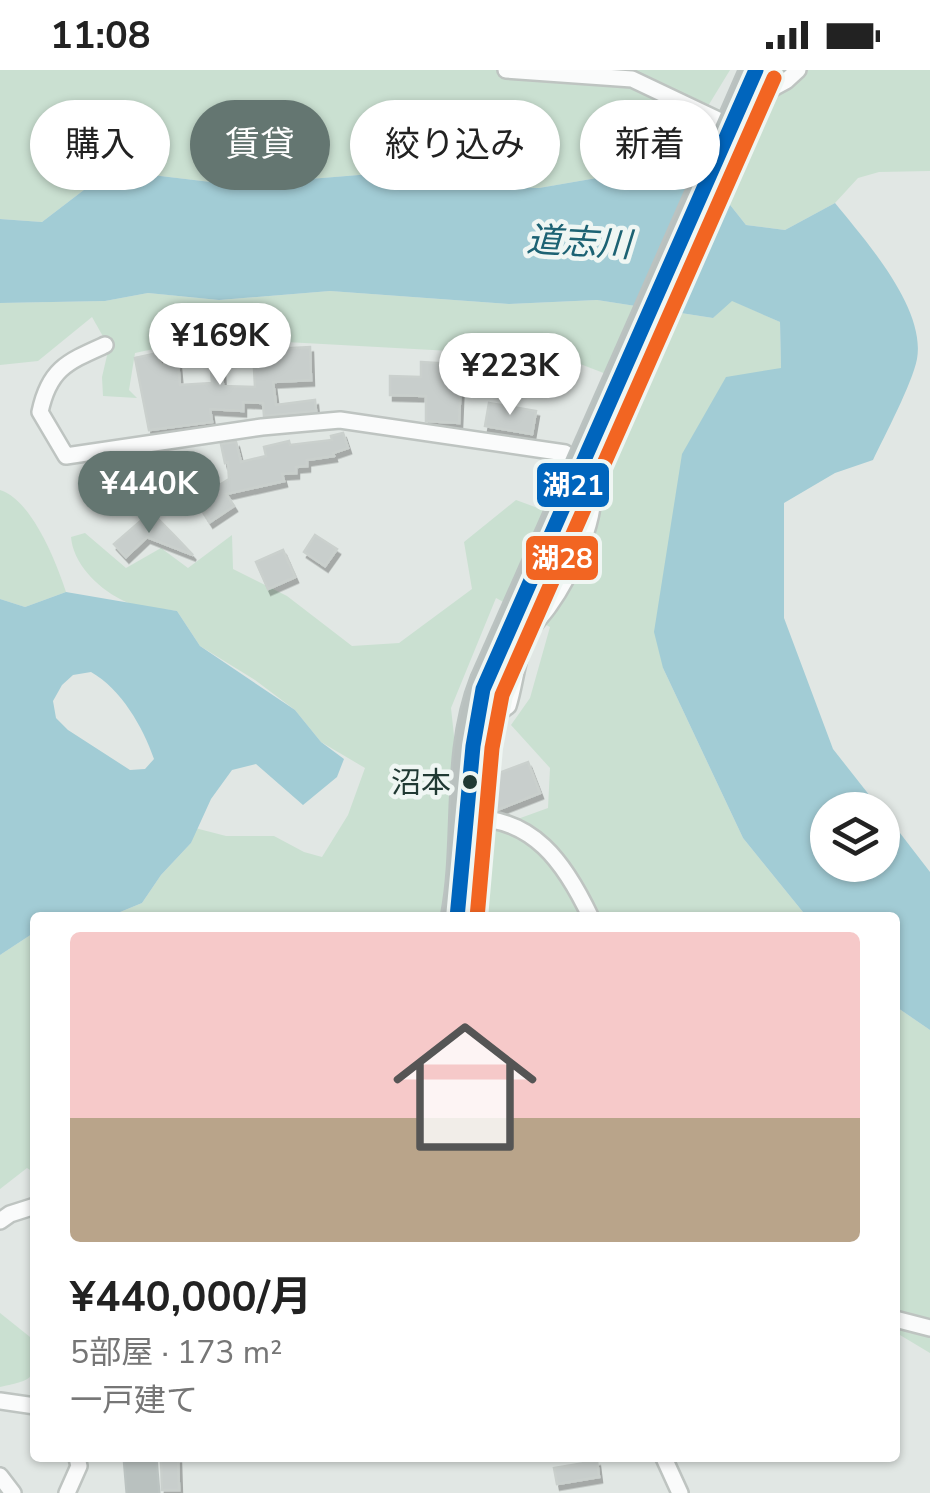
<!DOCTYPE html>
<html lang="ja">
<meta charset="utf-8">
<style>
:root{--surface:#fff;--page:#f2f2f2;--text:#222;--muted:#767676;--line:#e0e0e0;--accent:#647671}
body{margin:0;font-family:"Nunito Sans","Noto Sans JP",sans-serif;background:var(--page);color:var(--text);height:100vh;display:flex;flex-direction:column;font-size:38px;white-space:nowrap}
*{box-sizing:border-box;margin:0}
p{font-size:32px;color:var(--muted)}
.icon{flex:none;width:55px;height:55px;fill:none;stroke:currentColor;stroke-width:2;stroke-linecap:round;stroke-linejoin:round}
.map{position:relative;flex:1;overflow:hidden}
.panel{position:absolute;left:30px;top:842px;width:870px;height:550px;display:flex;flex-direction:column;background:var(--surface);border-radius:10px;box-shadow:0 2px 8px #0004}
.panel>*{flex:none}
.hud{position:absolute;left:30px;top:30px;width:870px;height:90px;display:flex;gap:20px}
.buttons{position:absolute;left:810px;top:722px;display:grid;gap:20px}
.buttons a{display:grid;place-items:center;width:90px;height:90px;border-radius:50%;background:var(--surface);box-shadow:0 2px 8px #0004;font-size:50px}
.price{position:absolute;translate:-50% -85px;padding:0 22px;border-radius:35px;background:#fff;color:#222;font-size:32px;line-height:65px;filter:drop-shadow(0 2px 5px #0008)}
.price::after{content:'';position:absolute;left:50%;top:60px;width:30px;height:22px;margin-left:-15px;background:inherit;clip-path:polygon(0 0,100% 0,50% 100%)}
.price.current{background:var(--accent);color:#fff}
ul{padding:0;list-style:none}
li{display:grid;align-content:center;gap:20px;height:530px;padding:0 40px}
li+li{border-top:2px solid var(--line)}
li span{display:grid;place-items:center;height:310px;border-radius:10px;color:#555}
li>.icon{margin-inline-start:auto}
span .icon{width:180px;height:180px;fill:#fffc;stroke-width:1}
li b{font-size:42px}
.chip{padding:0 35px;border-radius:45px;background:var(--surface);box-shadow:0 2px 8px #0004;font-size:35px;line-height:90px}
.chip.current{background:var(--accent);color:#fff}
.status{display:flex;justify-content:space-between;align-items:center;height:70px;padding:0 50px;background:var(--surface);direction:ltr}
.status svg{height:28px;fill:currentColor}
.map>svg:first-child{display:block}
.green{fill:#cae0d1;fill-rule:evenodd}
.water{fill:#a2ccd5;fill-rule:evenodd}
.building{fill:#c8cecc;stroke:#cad0cd;stroke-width:2.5;filter:url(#shadow)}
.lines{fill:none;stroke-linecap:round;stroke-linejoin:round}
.street-casing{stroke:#bec4c1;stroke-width:20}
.highway-casing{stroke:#bbc3c1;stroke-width:35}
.street{stroke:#fafbfb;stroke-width:15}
.highway{stroke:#b9c1bf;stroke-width:30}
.highway-bridge-casing{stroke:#bbc3c1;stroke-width:35;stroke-linecap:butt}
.highway-bridge{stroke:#b9c1bf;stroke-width:30}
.bus-1-casing{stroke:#eff6f3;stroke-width:22}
.bus-2-casing{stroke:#eff6f3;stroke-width:22}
.bus-1{stroke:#0065bd;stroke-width:15}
.bus-2{stroke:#f26522;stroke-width:15}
.bus-dot{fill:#203933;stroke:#eff6f3;stroke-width:4}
.labels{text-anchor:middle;stroke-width:9;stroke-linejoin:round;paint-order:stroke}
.bus-label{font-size:30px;fill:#203933;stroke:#eff6f3;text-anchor:end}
.water-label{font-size:35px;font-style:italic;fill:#1c6273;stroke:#eff6f3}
.line-badge{stroke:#eff6f3;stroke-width:4}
.badge-label{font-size:28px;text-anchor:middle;font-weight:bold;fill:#fff}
</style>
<div class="status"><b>11:08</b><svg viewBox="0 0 49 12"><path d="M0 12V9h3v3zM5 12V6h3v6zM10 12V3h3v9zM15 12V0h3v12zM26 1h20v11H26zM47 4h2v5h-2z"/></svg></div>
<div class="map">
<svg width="930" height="1423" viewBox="0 0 930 1423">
<defs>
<filter id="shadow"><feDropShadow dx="3" dy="5.5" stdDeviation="0" flood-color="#0004"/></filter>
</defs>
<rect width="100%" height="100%" fill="#e1e7e4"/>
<g class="green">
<polygon points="0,0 730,0 672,95 539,118 474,117 396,102 236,115 110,100 42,152 0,149"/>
<polygon points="766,0 930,0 930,101 879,102 858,108 835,133 785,160 746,155 723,126 717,99"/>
<path d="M330,221L509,234L597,230L713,248L731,230L780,252L781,298L663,598L743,768L807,847H108L142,833L161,805L191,773L195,758L226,766H274L304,782L322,787L348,745L365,698L321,672L295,640L255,610L200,576L177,541C160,538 135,538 120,529C97,517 73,493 71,467L85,463L126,498L161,478L188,498L232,465L233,499L287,526L352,576L399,573L472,519L464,472L516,430L565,448L614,307L562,287L268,271L175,290L161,291L158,278L135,283L129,320L137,328L103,326L102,307L109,277L92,247L38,291L0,295V233L105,231L148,223L219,230ZM496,528L550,557L530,628L511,655L550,698L548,738L465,768L451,638Z"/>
<path d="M0,420C32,430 56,492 66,522L25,537L0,529Z"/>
<polygon points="35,862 35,1103 27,1098 0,1119 0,885"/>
<polygon points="895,936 930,960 930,1283 895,1262"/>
<path d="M0,1243L35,1271C36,1309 36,1309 0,1317Z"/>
</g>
<g class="water">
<path d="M672,95L723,126L746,155L785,160L835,133C865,170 926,238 917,289C912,314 885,365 873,390L835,403L784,433V548L833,679L881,740H828V795H882L883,741L930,802V960L895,936V848L807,847L743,768L663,598L654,562L682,384L726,307L781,298L780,252L732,231L713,248L597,230L509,234L330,221L219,230L148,223L105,231L0,233V149L42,152L110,100L236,115L396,102L474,117L539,118Z"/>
<path d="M66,522L177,541L200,576L295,640L321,672L344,689L337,707L303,735L256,694L232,700L211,729L191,773L161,805L142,833L108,847L35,848V862L0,885V529L25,537ZM91,602C121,619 143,657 154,689L145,699L130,700L68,660L56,648L53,631L62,615L73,605Z"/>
</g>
<g class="building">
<polygon points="310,277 311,310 273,312 276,335 315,330 316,341 264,346 263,333 243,332 243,341 210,339 212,352 149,360 135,288 158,283 161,295 178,293 180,315 212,313 210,285 221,284 223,316 255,317 253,280"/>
<polygon points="471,289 528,303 524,320 467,304"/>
<polygon points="421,292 468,295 466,308 461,307 459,353 426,351 426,326 390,325 390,306 421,307"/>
<polygon points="489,333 536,341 532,364 485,356"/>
<polygon points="343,363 348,378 333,383 334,386 307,390 307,396 296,397 296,403 282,404 284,411 226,424 234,436 210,452 196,430 229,409 228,392 225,393 221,374 236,372 241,392 266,386 264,377 289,371 290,375 332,370 331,366"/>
<polygon points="115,392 120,415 97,419 93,397"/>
<polygon points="151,442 173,464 193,485 147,467 126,487 114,474"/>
<polygon points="315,465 337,479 325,496 304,482"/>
<polygon points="283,480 295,507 268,519 256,492"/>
<polygon points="528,692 540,723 497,740 491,738 485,724 486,708"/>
<polygon points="161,1388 178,1388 179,1420 162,1420"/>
<polygon points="597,1391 599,1407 557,1414 554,1398"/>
</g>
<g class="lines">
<g class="street-casing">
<g id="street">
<polyline points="506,0 632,9 731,56"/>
<polyline points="747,32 786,11 798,0"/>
<path d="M105,275C67,292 49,299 40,342L66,386L262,357L340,350L565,383C576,391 587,398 591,411C601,444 568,510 549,536C543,545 535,552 530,561C516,585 516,611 508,636L497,644L476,646"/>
<path d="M467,748C533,746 565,793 591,848"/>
<polyline points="0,1151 10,1144 35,1136"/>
<polyline points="895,1249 930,1258"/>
<polyline points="0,1331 35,1336"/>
<polyline points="664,1388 680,1423"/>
<polyline points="0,1406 13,1423"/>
<polyline points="67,1423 79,1396 77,1388"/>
</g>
</g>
<g class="highway-casing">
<g id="highway">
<polyline points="721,80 756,0"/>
<path d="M457,848C472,771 457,685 486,612"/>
<polyline points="140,1388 143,1423"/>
</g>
</g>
<use href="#street" class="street"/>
<use href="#highway" class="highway"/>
<g class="highway-bridge-casing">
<polyline id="highway-bridge" points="486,612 721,80"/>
</g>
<use href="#highway-bridge" class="highway-bridge"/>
<g class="bus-1-casing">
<polyline id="bus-1" points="457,848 473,676 483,619 756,0"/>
</g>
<g class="bus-2-casing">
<polyline id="bus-2" points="477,848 492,678 502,625 774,8"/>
</g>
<use href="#bus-1" class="bus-1"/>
<use href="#bus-2" class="bus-2"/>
</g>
<circle class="bus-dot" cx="470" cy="712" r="9"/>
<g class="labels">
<g class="bus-label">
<text x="451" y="723">沼本</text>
</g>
<g class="water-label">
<text transform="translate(579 172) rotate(3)" y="12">道志川</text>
</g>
</g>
<g class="line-badge">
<rect x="535" y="391" width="76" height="48" rx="10" fill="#0065bd"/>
<rect x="524" y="464" width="76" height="48" rx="10" fill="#f26522"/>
</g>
<g class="badge-label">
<text x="573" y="425">湖21</text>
<text x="562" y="498">湖28</text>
</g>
</svg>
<div class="buttons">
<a><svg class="icon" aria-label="layers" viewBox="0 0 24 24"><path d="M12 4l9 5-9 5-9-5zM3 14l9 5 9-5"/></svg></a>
</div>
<b class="price" style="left:220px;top:318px">¥169K</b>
<b class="price" style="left:510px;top:348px">¥223K</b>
<b class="price current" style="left:149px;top:466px">¥440K</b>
<div class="hud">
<a class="chip">購入</a>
<a class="chip current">賃貸</a>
<a class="chip">絞り込み</a>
<a class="chip">新着</a>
</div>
<section class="panel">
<ul>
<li><span style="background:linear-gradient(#f6c9c9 60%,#b9a48a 0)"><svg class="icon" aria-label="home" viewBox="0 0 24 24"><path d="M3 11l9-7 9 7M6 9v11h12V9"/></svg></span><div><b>¥440,000/月</b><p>5部屋 · 173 m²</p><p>一戸建て</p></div></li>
</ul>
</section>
</div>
